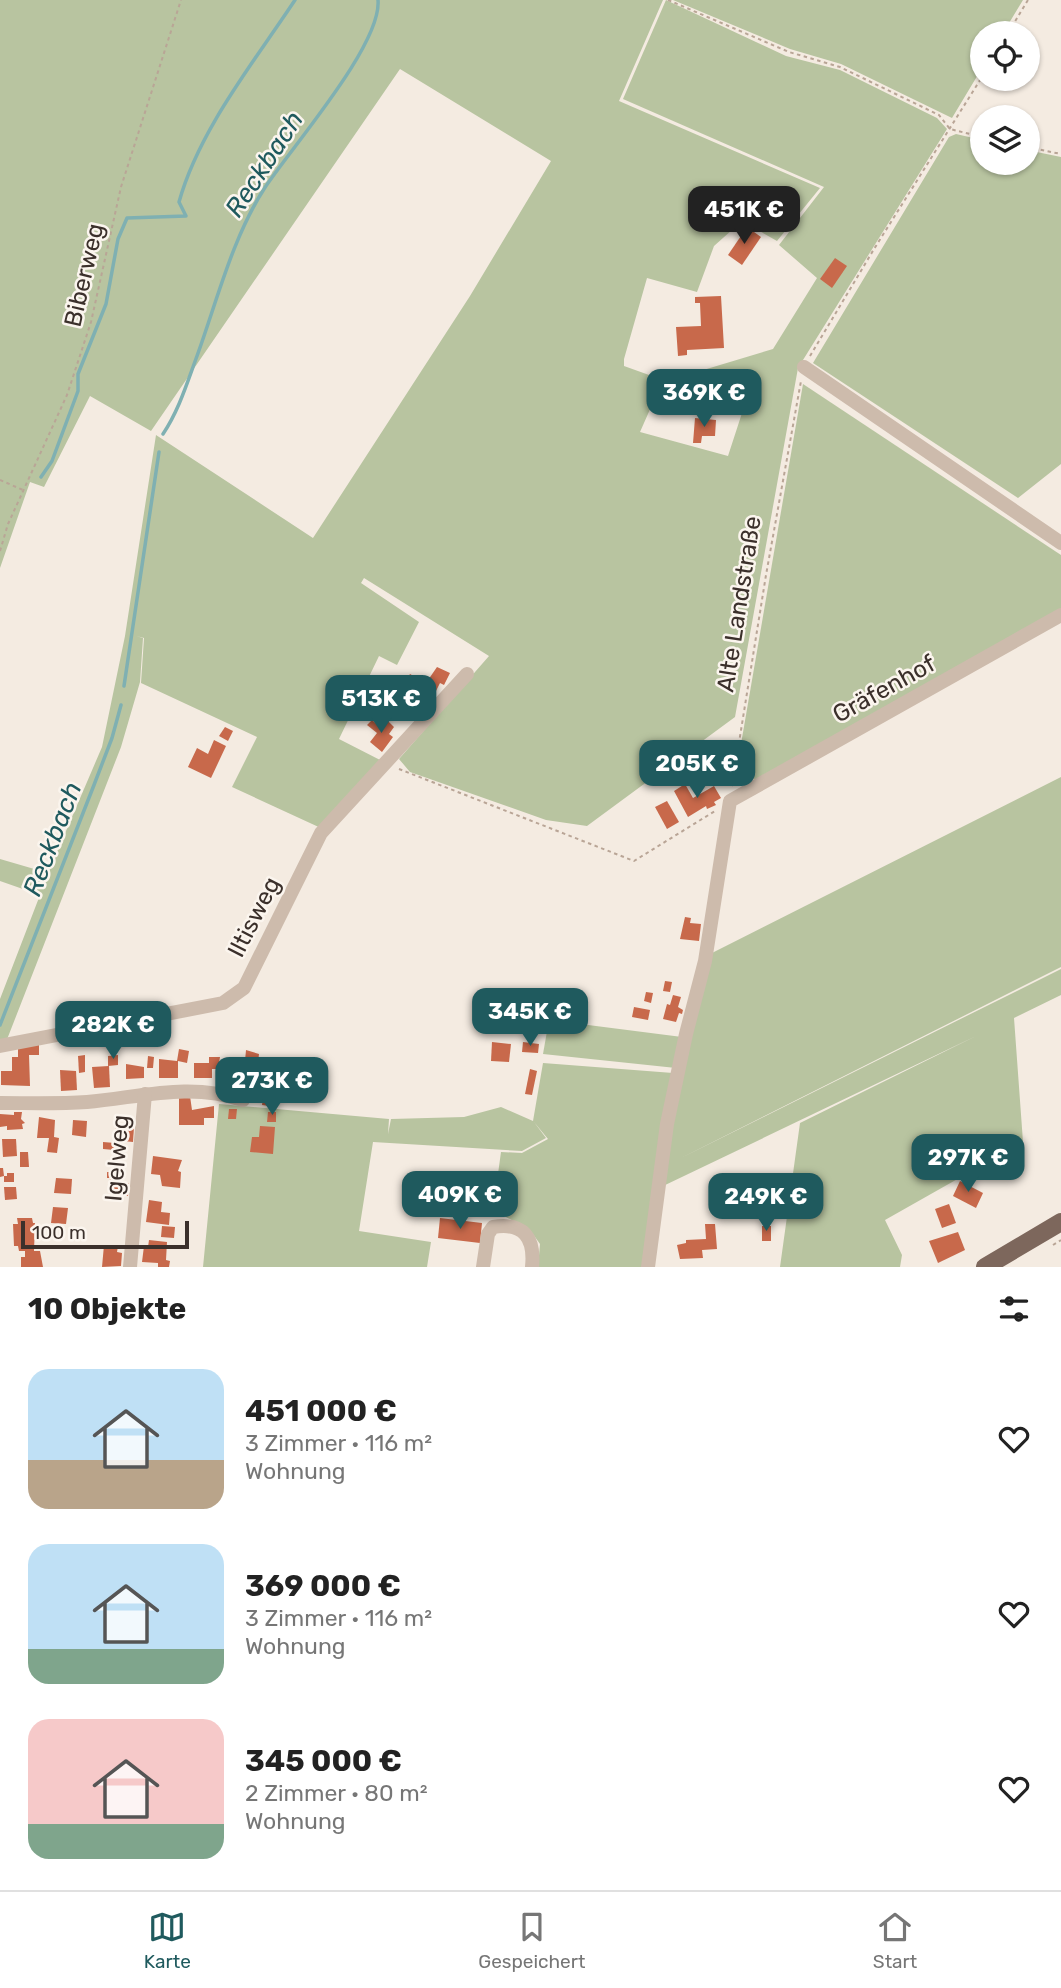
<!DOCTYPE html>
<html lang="de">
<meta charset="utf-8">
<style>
:root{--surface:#fff;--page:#f6f6f6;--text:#222;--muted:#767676;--line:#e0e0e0;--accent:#1f5a5e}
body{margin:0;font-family:Rubik,sans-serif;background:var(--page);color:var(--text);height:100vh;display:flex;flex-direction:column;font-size:26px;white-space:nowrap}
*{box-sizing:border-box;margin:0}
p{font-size:23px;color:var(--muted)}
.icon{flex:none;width:38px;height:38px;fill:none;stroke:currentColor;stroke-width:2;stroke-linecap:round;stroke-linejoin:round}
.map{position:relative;height:1267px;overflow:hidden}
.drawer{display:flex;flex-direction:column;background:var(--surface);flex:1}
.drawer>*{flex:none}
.fabs{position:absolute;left:970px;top:21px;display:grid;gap:14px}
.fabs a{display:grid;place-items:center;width:70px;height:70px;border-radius:50%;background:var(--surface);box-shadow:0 2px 5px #0004;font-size:35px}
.scale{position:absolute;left:21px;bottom:18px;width:168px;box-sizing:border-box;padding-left:7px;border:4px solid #3b302b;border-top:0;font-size:19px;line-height:24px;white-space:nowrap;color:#3b302b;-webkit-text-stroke:5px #fbf5ee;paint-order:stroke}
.price{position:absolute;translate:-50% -60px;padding:0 16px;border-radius:14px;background:var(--accent);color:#fff;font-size:23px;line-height:46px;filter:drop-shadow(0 2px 4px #0008)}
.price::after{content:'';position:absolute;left:50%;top:42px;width:21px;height:16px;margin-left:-10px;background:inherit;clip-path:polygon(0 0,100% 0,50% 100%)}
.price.current{background:#222;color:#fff}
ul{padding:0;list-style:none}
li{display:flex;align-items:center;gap:21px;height:175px;padding:0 28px}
li span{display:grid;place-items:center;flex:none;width:196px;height:140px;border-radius:21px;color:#555}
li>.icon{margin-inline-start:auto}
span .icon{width:84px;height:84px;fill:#fffc;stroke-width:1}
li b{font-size:30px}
h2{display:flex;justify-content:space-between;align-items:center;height:84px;padding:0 28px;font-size:30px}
.tabs{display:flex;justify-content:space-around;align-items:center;height:98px;border-top:2px solid var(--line);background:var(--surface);font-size:19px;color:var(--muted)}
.tabs a{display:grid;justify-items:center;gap:4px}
.tabs .current{color:var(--accent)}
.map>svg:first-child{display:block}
.green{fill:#b8c4a0}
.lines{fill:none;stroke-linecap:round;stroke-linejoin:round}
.stream{stroke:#7fb0b2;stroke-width:3.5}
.building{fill:#c8694b}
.path{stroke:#b9a596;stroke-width:2;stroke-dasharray:3.5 3.5;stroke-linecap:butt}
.minor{stroke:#cdbbac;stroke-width:14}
.major{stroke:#7d675c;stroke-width:18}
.labels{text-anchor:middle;stroke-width:5;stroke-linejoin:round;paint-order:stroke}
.street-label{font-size:24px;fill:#3b302b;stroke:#fbf5ee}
.water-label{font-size:26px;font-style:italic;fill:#1f5a5e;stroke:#fbf5ee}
</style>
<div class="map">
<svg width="1061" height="1267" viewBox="0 0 1061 1267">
<rect width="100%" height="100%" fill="#f4ebe1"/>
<g class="green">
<polygon points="0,0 663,0 619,101 820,188 777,241 742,221 714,246 697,292 647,278 624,359 624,366 663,380 640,432 728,456 742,413 690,374 773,349 817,278 779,245 824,187 623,99 666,0 786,56 840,70 937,118 947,129 798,368 735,717 587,826 546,820 410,772 399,759 489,656 364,578 361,583 419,622 397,665 379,656 339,739 384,762 323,829 232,787 257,737 141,683 144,638 136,636 143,638 140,682 121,747 6,1042 0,1043 0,999 40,895 0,881 0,859 48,873 102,747 125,636 156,435 313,538 470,296 551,161 400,69 151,431 90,396 44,487 30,482 0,568"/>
<polygon points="673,0 1023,0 1003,33 982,33 982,68 952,118 841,64 790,49"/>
<polygon points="956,134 982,140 982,163 1027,163 1027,150 1061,157 1061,464 1018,498 813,363 949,137"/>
<polygon points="803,384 1061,555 1061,610 758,780 736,773"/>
<polygon points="1061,777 1061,967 681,1158 1061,969 1061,995 1014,1018 1023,1142 885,1220 902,1255 900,1267 780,1267 800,1123 976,1036 661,1187 663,1168 710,954"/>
<polygon points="549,1020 682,1037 676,1068 543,1054"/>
<polygon points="543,1063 673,1073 645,1267 538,1267 540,1244 530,1230 493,1210 501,1152 522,1153 548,1139 534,1122 546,1138 522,1151 373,1142 359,1231 431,1242 427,1267 203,1267 219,1104 389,1119 388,1134 391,1119 464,1117 501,1107 533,1121"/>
</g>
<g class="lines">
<g class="stream">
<path d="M163,434C179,410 187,383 197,356C217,301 232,239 264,189C290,149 382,45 378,0"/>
<path d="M41,477L52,461L78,391V374L106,304L118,239L127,218L186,216L179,202C199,130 254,62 295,0"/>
<polyline points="124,686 159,452"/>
<polyline points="0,1025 94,785 112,738 121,705"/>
</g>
</g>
<g class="building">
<polygon points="749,208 756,214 752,219 745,213"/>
<polygon points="747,227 761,237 742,265 728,255"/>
<polygon points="835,258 847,266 832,288 820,279"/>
<polygon points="721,296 724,348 687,350 687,355 678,356 676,327 701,326 700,303 695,303 695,297"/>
<polygon points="695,418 716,420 715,436 702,436 701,443 693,443"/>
<polygon points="437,667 450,673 444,685 440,683 428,707 409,696 399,713 383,704 392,688 404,694 410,684 405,682 410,674 426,683"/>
<polygon points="372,720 381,728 388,721 394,727 389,734 393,737 382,752 370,742 377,733 367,725"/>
<polygon points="225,727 233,731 228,741 219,736"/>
<polygon points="214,740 226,746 211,778 188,767 197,748 208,754"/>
<polygon points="685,784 693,798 714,786 721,798 714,802 716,805 707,809 706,806 688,817 674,791"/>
<polygon points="667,801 679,822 667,829 655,807"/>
<polygon points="685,917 691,918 690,923 701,924 699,941 680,939"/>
<polygon points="665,981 672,982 670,992 663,991"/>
<polygon points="646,992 653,993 651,1003 644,1001"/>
<polygon points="673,995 681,997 678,1007 683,1010 682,1014 679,1013 676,1022 663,1019 667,1004 670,1005"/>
<polygon points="634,1007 650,1010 648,1020 632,1017"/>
<polygon points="492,1042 511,1044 509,1062 491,1061"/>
<polygon points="523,1042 539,1044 538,1053 522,1052"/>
<polygon points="39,1043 39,1055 29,1055 30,1086 1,1085 1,1071 12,1071 12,1057 18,1057 18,1047"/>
<polygon points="179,1049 189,1051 187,1063 178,1061 178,1078 159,1078 159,1059 177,1061"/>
<polygon points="246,1050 259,1054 258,1063 245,1061"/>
<polygon points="85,1055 85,1072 79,1073 78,1056"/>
<polygon points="118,1055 118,1065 108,1066 108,1056"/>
<polygon points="148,1056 154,1057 153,1068 147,1068"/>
<polygon points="209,1057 220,1057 218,1069 212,1069 212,1078 194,1078 194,1063 209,1063"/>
<polygon points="126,1064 144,1067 144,1078 126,1079"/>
<polygon points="231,1065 248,1067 246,1081 229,1079"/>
<polygon points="109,1066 110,1087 94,1088 92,1067"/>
<polygon points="530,1069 537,1071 532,1095 525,1094"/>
<polygon points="60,1070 76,1071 77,1090 61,1091"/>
<polygon points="257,1075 263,1076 262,1087 256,1087"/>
<polygon points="264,1087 278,1089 276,1107 262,1105"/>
<polygon points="179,1096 190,1096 192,1110 214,1106 214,1118 204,1118 204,1125 179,1125"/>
<polygon points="229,1109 237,1109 236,1119 228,1119"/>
<polygon points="14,1112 22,1112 21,1119 25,1123 22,1124 23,1129 7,1130 7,1126 0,1127 0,1114 14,1115"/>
<polygon points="268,1112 276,1112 276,1122 267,1122"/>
<polygon points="39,1117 55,1120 54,1137 59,1138 57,1153 47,1152 49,1138 37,1138"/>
<polygon points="73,1120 87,1121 86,1137 72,1135"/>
<polygon points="116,1124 134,1127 133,1142 114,1140"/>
<polygon points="260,1126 275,1127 273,1154 250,1152 252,1137 259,1137"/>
<polygon points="2,1139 16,1139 17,1156 3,1157"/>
<polygon points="103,1142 115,1143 114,1150 103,1149"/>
<polygon points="20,1152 28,1152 29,1167 20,1167"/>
<polygon points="153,1156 182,1160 178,1171 181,1172 180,1188 162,1186 160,1175 151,1174"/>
<polygon points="0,1168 3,1168 4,1176 7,1176 7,1173 14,1173 14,1182 4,1182 4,1176 0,1177"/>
<polygon points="107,1172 117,1173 116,1182 129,1183 128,1196 109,1194 110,1178 107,1178"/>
<polygon points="56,1178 72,1179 71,1194 54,1193"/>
<polygon points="960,1181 983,1193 976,1208 953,1196"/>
<polygon points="4,1187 16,1187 17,1199 5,1200"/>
<polygon points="149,1200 162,1202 161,1212 170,1213 169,1225 146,1222"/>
<polygon points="949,1204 956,1223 942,1228 935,1209"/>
<polygon points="53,1207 68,1208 66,1224 51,1223"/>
<polygon points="17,1218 32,1218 33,1223 35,1223 34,1251 40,1251 43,1267 21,1267 21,1257 25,1257 25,1251 19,1251 18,1246 14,1246 13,1224 18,1224"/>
<polygon points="440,1218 482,1223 480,1243 438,1238"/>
<polygon points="705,1224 715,1224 717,1249 702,1250 703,1258 680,1259 677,1245 686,1243 686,1240 706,1239"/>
<polygon points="162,1226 175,1227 174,1238 161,1237"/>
<rect x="762" y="1226" width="9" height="15"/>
<polygon points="958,1232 965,1250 938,1263 929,1241"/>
<polygon points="149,1240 167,1242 166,1260 170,1261 169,1267 158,1267 158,1263 142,1262 144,1246 148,1247"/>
<polygon points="104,1245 118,1246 117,1252 122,1253 121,1266 102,1267"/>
</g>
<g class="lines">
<g class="path">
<polyline points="668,0 789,52 840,67 939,115 950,129 982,137"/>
<polyline points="1008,33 1028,0"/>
<polyline points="1027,147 1061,154"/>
<polyline points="810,356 874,249 982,77"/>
<polyline points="0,480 23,490"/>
<polyline points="0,551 8,524 67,395 91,322 121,187 181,0"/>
<polyline points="399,769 634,861 715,811"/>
<polyline points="732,786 766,575 801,381"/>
<polyline points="1053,1245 1061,1240"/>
</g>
<g class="minor">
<polyline points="804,367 1061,543"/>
<polyline points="0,1046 223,1003 244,988 321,833 467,674"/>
<path d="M0,1103C29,1103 58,1104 87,1102C142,1097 189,1082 243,1100"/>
<polyline points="130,1267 145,1094"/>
<path d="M483,1267L488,1234L493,1227C524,1222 535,1238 532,1267"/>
<polyline points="648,1267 667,1124 686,1034 705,961 730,801 1061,615"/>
</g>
<polyline class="major" points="985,1267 1061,1222"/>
</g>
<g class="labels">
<g class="street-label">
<text transform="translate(84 275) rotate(-77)" y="8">Biberweg</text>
<text transform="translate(739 604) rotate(-81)" y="8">Alte Landstraße</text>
<text transform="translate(884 689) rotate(-29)" y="8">Gräfenhof</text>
<text transform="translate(254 917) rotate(-63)" y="8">Iltisweg</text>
<text transform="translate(117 1158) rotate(-85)" y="8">Igelweg</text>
</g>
<g class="water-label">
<text transform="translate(264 164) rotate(-57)" y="9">Reckbach</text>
<text transform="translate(52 839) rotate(-69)" y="9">Reckbach</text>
</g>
</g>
</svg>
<div class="fabs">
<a><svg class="icon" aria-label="locate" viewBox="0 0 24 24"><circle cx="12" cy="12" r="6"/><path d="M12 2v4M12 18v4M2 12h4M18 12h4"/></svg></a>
<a><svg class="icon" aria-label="layers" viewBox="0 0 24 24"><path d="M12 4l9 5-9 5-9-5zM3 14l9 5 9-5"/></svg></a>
</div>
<div class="scale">100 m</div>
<b class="price current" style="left:744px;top:246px">451K €</b>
<b class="price" style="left:704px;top:429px">369K €</b>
<b class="price" style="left:381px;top:735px">513K €</b>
<b class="price" style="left:697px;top:800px">205K €</b>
<b class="price" style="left:530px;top:1048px">345K €</b>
<b class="price" style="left:113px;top:1061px">282K €</b>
<b class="price" style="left:272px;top:1117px">273K €</b>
<b class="price" style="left:968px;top:1194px">297K €</b>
<b class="price" style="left:460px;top:1231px">409K €</b>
<b class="price" style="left:766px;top:1233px">249K €</b>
</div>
<section class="drawer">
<h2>10 Objekte<svg class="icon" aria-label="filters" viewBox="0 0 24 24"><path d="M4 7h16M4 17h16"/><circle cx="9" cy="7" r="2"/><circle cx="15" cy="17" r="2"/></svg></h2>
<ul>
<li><span style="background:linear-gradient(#bfe0f5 65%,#b9a48a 0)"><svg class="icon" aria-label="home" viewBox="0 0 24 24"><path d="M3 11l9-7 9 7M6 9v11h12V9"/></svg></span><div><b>451 000 €</b><p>3 Zimmer · 116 m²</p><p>Wohnung</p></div><svg class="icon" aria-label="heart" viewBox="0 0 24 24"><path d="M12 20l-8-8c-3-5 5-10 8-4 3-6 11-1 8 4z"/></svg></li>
<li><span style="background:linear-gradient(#bfe0f5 75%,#7fa58c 0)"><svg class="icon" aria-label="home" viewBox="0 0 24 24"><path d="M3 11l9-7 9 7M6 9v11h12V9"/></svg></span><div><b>369 000 €</b><p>3 Zimmer · 116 m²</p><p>Wohnung</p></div><svg class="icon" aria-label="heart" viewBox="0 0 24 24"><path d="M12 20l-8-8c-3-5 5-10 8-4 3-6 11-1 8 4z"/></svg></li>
<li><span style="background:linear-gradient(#f6c9c9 75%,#7fa58c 0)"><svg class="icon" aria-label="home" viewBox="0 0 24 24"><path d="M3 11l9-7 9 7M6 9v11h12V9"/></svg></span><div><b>345 000 €</b><p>2 Zimmer · 80 m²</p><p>Wohnung</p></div><svg class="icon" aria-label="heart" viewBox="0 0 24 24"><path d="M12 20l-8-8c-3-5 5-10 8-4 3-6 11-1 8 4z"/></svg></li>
</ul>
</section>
<nav class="tabs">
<a class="current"><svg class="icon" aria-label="map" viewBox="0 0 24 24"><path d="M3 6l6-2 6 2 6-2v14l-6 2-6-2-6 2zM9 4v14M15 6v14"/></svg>Karte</a>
<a><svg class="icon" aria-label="saved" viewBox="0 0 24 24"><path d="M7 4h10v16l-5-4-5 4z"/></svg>Gespeichert</a>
<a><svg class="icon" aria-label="home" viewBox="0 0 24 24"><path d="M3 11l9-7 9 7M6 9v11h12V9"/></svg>Start</a>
</nav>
